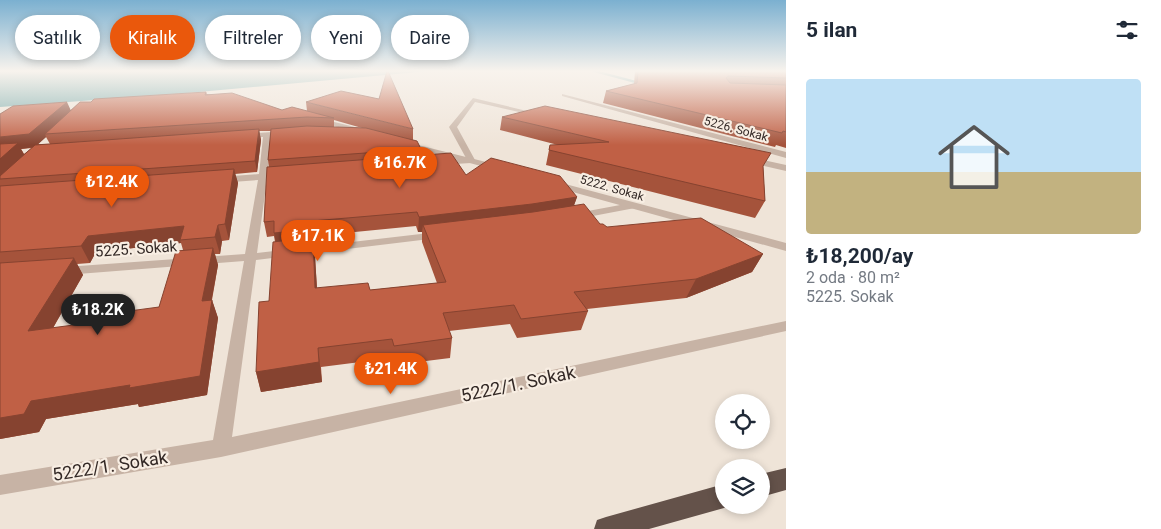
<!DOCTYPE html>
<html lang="tr">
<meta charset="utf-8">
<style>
:root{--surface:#fff;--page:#f2f2f3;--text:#1f2937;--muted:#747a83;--accent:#ea580c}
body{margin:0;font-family:Roboto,sans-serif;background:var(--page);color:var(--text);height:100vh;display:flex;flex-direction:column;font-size:19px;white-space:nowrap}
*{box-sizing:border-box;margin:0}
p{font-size:16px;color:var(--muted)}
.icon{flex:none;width:28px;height:28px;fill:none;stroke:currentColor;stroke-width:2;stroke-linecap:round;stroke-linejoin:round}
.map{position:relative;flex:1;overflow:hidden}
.drawer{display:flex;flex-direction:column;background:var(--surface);width:375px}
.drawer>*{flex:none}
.guide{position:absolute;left:15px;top:15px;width:475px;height:45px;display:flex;gap:10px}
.tools{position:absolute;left:715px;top:394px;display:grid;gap:10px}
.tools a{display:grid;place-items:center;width:55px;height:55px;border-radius:50%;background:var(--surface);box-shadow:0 2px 8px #0003;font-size:25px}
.price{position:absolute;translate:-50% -42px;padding:0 11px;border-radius:18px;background:var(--accent);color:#fff;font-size:16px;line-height:32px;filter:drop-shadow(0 1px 2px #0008)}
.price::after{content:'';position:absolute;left:50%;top:30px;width:15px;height:11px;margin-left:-8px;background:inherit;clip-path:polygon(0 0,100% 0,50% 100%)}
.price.current{background:#222;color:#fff}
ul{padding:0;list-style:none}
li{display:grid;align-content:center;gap:10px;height:265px;padding:0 20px}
li span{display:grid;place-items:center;height:155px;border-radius:5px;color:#555}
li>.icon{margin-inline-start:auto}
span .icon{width:90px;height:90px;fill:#fffc;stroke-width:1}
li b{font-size:21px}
h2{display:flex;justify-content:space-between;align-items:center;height:60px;padding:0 20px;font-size:21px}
.tag{padding:0 18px;border-radius:22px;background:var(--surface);box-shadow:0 2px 8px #0003;font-size:18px;line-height:45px}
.tag.current{background:var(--accent);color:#fff}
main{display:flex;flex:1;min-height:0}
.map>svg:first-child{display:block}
.water{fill:#78aaab}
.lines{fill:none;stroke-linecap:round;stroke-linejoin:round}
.stream{fill:#78aaab;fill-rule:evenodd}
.minor{fill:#c7b3a5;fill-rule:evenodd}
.tertiary{fill:#c7b3a5;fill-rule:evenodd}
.trunk{fill:#64524a;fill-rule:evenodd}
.wall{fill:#a5533b;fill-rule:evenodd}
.shaded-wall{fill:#864330}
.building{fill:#c06045;stroke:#864330}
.labels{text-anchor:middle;stroke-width:4.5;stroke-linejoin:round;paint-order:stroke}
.far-street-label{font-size:12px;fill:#332926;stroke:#f8eee3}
.street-label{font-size:15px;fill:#332926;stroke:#f8eee3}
.near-street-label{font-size:18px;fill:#332926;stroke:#f8eee3}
</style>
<main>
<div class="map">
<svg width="786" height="529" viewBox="0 0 786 529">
<rect width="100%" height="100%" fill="#efe4d8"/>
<polygon class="water" points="0,71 429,71 177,94 0,107"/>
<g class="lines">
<polygon class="stream" points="599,71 648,84 648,85 646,86 590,71"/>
<g class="minor">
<polygon points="562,94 786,152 786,158 562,96"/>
<polygon points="473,98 544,115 541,117 475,102 457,127 475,160 471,163 438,165 438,161 441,160 466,158 449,127"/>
<polygon points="287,131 291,133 290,135 271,136 268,173 282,172 287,175 282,178 267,179 257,253 438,232 444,235 438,238 256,260 232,437 786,321 786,331 221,457 0,495 0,475 213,440 244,261 65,275 59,271 65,267 245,254 258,180 219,183 214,180 219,177 259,174 263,137 244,138 240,136 241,134"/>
<polygon points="749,157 786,165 786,171 746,162 745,160"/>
<polygon points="631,203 636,206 635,208 577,219 572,216 577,213"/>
</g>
<g class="tertiary">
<polygon points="318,118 367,130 368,132 364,134 316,121 314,120"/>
<polygon points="402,141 502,166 503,168 502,170 496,170 402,145"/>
<polygon points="554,181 786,243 786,251 551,186 549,184"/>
</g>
<g class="trunk">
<polygon points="786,468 786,490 761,497 761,474"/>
<polygon points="724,484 724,505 730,505 724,508 649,529 594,529 597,520 606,517"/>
</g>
</g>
<g class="wall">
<polygon points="635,71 786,71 786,148 776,145 775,147 603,103 606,91 634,84"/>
<path d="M206,92L207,94L282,110L307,111L306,102L413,129V140L421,149L420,156L466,175L577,197L574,205L600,224L607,227L763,254L752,272L686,298L587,309L588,311L581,330L517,338L510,324L449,331L452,338L450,358L394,365L392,358L321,367L322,382L261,392L256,372L269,301L275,242L274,236L267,237L264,222L269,167L268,160L271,131H259L261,140L257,172L235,174L238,183L229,240L222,241L220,254H215L218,265L212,300L218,318L207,395L139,407L138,404L46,419L39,432L0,439V114L71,110ZM334,120L362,128L334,127ZM46,137L50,144H38ZM32,148L24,154L21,149ZM416,226L418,232H422V242L437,283L370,290L317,288L314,244H315L314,236ZM181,243L183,250L159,307L104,321L53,328L83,275L77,264L90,263L96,252Z"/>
<polygon points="502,117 763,166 765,201 755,218 546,165 550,145 558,145 500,130"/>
</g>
<g class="shaded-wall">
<polygon points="67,102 72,113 45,134 46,137 35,147 21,149 25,156 0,179 0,137"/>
<polygon points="259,129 261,140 257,172 255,161"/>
<polygon points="234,169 238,183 229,240 225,224"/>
<polygon points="577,197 572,211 423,225 422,232 418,232 419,217"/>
<polygon points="312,221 314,236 315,244 314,244 315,255 318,307 277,249 274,233"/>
<polygon points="218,225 222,241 220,254 215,237"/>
<polygon points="184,226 180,240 181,243 96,252 90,263 81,246 88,236"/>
<polygon points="213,248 218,265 208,319 202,301"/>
<polygon points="763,254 752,272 686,298 696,279"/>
<polygon points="74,258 83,275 41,349 28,331"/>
<polygon points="212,300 218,318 207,395 139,407 138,404 46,419 39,432 0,439 0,418"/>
<polygon points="318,348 322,382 261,392 256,372"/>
</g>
<g class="building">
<polygon points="387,71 388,71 413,129 306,102 341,91 379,99"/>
<polygon points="638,71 786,71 786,78 728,76 726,78 730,83 786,85 786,132 783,131 782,133 606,91 637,83"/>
<polygon points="206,92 205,95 232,93 282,110 292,107 334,118 307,117 45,134 80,102 91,102 94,99"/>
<polygon points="67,102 29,134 0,137 0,114 13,106"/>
<polygon points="545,106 771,153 763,166 765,201 549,150 550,145 609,142 502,117"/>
<polygon points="307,126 366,128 417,141 421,149 268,160 271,129"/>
<polygon points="259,129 255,161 0,179 0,176 35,145"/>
<polygon points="18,143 0,159 0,144"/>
<polygon points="451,153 466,175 491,158 560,176 577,197 532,204 419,217 417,212 312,221 313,229 274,233 274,221 264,222 267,167"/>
<polygon points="234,169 225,224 218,225 215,237 180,240 184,226 88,236 81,246 0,252 0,186"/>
<polygon points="584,204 600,224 603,224 607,227 701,218 763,254 696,279 574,292 588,311 521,319 514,305 443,313 452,338 394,346 392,339 318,348 319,362 256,372 259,302 269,301 273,242 313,237 315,288 368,283 370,290 446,282 423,225 533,212"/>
<polygon points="213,248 202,301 212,300 200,376 129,388 130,385 31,401 24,414 0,418 0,263 74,258 28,331 104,321 107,314 159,307 176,251"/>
</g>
<linearGradient id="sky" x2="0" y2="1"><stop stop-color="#7bb0d0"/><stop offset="0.49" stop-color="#f8f3ed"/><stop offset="1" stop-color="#f8f3ed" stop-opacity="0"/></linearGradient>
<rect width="786" height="145" fill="url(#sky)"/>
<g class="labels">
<g class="far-street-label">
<text transform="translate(736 129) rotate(15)" y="4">5226. Sokak</text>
<text transform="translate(612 188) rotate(16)" y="4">5222. Sokak</text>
</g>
<g class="street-label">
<text transform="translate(136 249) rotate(-4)" y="5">5225. Sokak</text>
</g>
<g class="near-street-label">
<text transform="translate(518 384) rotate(-12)" y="6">5222/1. Sokak</text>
<text transform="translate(110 466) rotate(-9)" y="6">5222/1. Sokak</text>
</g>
</g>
</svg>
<div class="tools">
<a><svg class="icon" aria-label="locate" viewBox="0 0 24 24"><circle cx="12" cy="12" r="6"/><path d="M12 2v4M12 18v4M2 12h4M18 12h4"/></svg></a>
<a><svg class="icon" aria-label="layers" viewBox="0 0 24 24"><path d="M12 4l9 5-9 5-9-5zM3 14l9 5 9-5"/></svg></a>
</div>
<b class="price" style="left:400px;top:189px">₺16.7K</b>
<b class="price" style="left:112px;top:208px">₺12.4K</b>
<b class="price" style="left:318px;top:262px">₺17.1K</b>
<b class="price current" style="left:98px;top:336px">₺18.2K</b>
<b class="price" style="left:391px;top:395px">₺21.4K</b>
<div class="guide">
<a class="tag">Satılık</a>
<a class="tag current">Kiralık</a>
<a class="tag">Filtreler</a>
<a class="tag">Yeni</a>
<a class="tag">Daire</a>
</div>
</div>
<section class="drawer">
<h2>5 ilan<svg class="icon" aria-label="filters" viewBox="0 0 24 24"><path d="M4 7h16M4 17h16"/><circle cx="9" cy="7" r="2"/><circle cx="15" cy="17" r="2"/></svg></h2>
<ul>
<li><span style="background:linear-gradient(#bfe0f5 60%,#c2b280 0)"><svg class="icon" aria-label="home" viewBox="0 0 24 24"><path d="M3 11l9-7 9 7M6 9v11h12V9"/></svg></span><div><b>₺18,200/ay</b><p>2 oda · 80 m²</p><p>5225. Sokak</p></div></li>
</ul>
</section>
</main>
